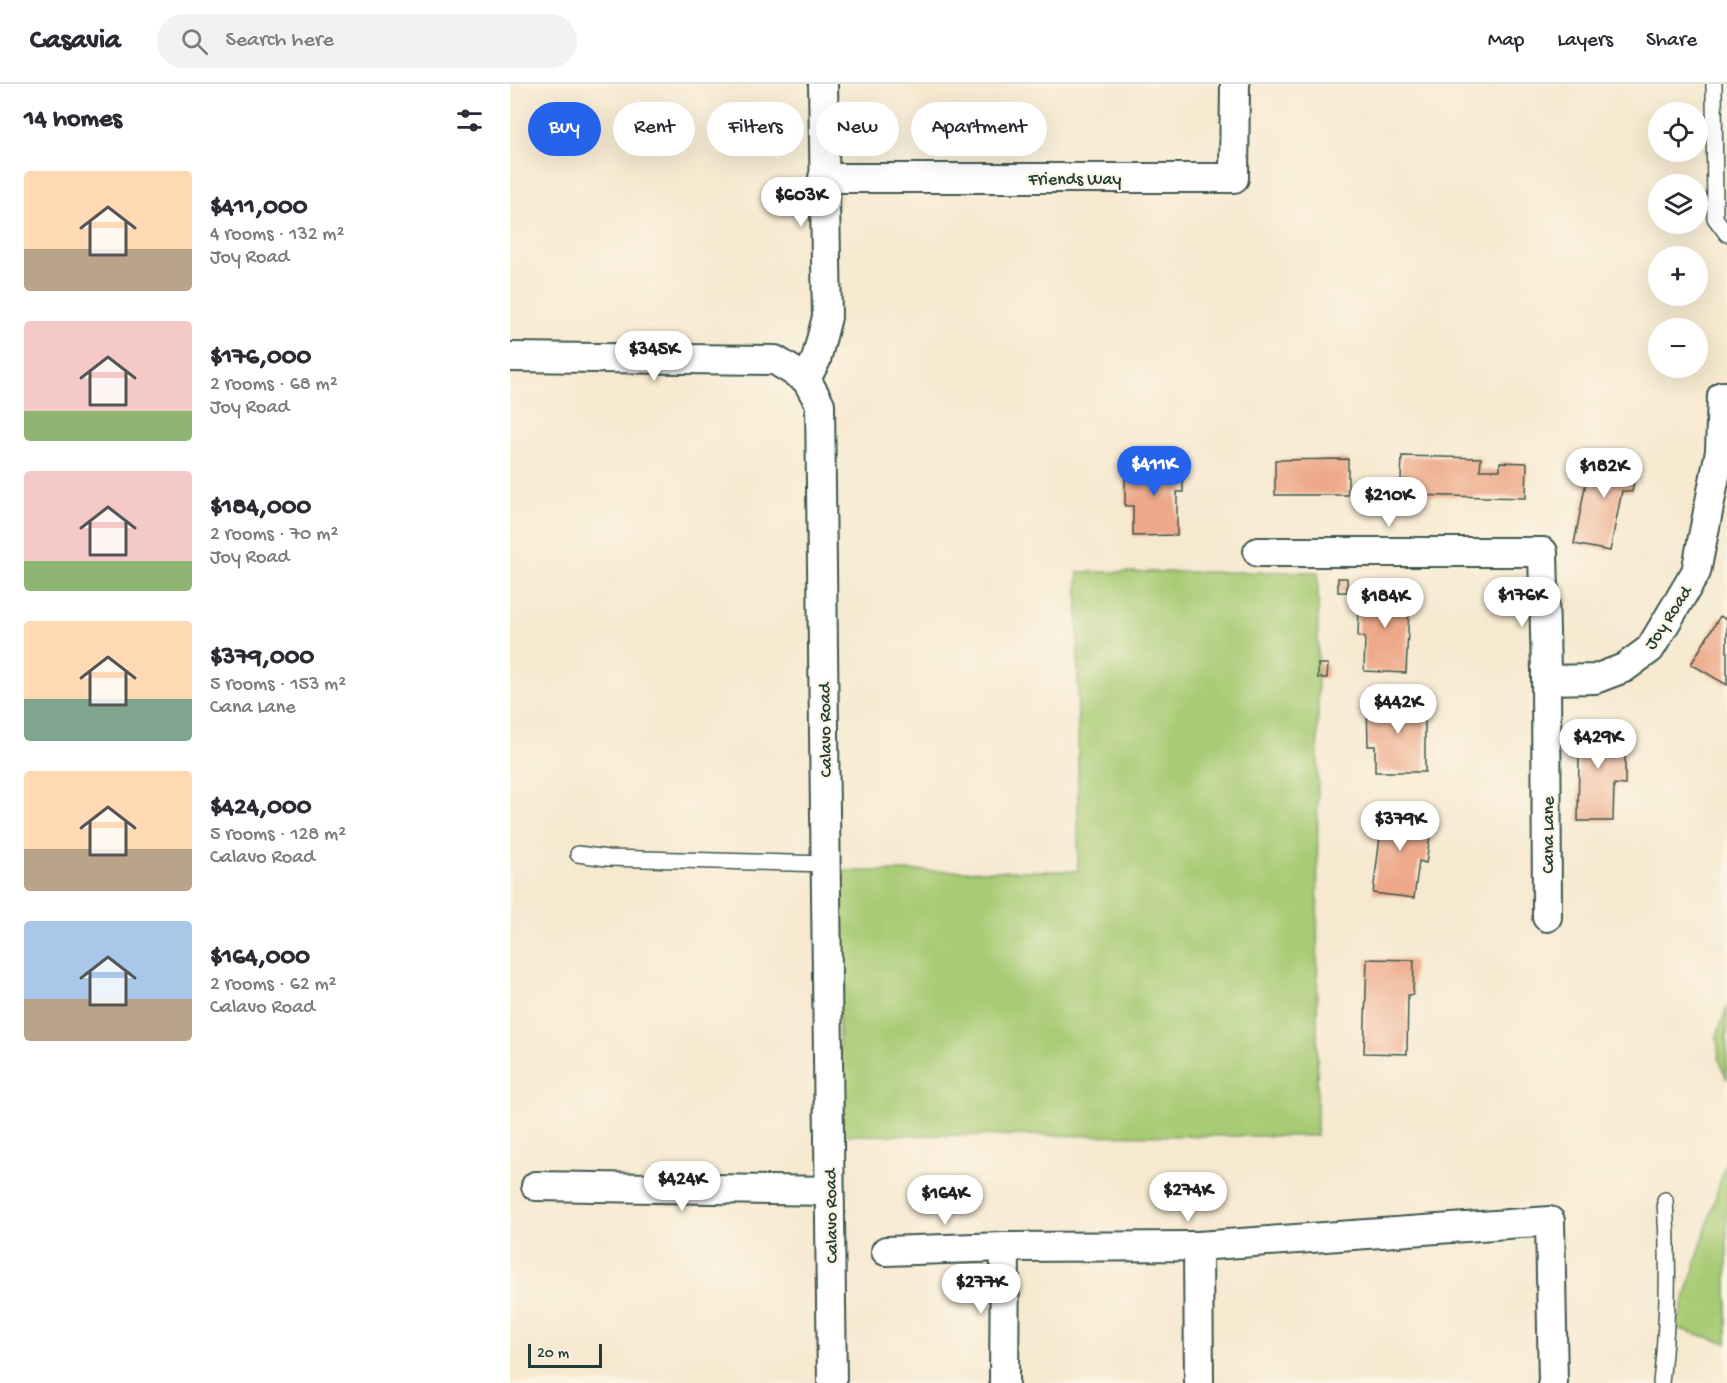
<!DOCTYPE html>
<meta charset="utf-8">
<style>
:root{--surface:#fff;--page:#f2f2f3;--text:#2b2b33;--muted:#7c7c81;--line:#e1e1e2;--accent:#2563eb}
body{margin:0;font-family:"Gochi Hand",sans-serif;background:var(--page);color:var(--text);height:100vh;display:flex;flex-direction:column;font-size:22px;white-space:nowrap}
*{box-sizing:border-box;margin:0}
p{font-size:20px;color:var(--muted)}
.icon{flex:none;width:33px;height:33px;fill:none;stroke:currentColor;stroke-width:2;stroke-linecap:round;stroke-linejoin:round}
.map{position:relative;flex:1;overflow:hidden}
.sheet{display:flex;flex-direction:column;background:var(--surface);width:510px}
.sheet>*{flex:none}
.top-card{position:absolute;left:18px;top:18px;width:570px;height:54px;display:flex;gap:12px}
.controls{position:absolute;left:1138px;top:18px;display:grid;gap:12px}
.controls a{display:grid;place-items:center;width:60px;height:60px;border-radius:50%;background:var(--surface);box-shadow:0 6px 24px #0002;font-size:30px}
.scale{position:absolute;left:18px;bottom:15px;width:74px;box-sizing:border-box;padding-left:6px;border:3px solid #1f3d34;border-top:0;font-size:16px;line-height:21px;white-space:nowrap;color:#1f3d34;-webkit-text-stroke:4px #fcf5e5;paint-order:stroke}
.price{position:absolute;translate:-50% -51px;padding:0 14px;border-radius:21px;background:#fff;color:#222;font-size:20px;line-height:39px;filter:drop-shadow(0 2px 3px #0008)}
.price::after{content:'';position:absolute;left:50%;top:36px;width:18px;height:14px;margin-left:-9px;background:inherit;clip-path:polygon(0 0,100% 0,50% 100%)}
.price.selected{background:var(--accent);color:#fff}
ul{padding:0;list-style:none}
li{display:flex;align-items:center;gap:18px;height:150px;padding:0 24px}
li span{display:grid;place-items:center;flex:none;width:168px;height:120px;border-radius:6px;color:#555}
li>.icon{margin-inline-start:auto}
span .icon{width:72px;height:72px;fill:#fffc;stroke-width:1}
li b{font-size:26px}
h2{display:flex;justify-content:space-between;align-items:center;height:72px;padding:0 24px;font-size:26px}
.pill{padding:0 21px;border-radius:27px;background:var(--surface);box-shadow:0 6px 24px #0002;font-size:21px;line-height:54px}
.pill.selected{background:var(--accent);color:#fff}
header{display:flex;align-items:center;gap:36px;box-sizing:border-box;height:84px;padding:0 30px;background:var(--surface);border-bottom:2px solid var(--line)}
header strong{font-size:28px}
nav{display:flex;gap:33px;margin-inline-start:auto;font-size:21px}
.search{width:420px;height:54px;background:var(--page);display:flex;align-items:center;gap:15px;box-sizing:border-box;padding:0 21px;border-radius:33px;color:var(--muted);font-size:22px}
main{display:flex;flex:1;min-height:0}
.map>svg:first-child{display:block}
.green{fill:#a8cb74;stroke:#648454;stroke-width:1.5}
.building{fill:#eda989}
.lines{fill:none;stroke-linecap:round;stroke-linejoin:round}
.service-casing{stroke:#3f574b;stroke-width:18}
.minor-casing{stroke:#3f574b;stroke-width:32}
.service{stroke:#fff;stroke-width:15}
.minor{stroke:#fff;stroke-width:28}
.labels{text-anchor:middle;stroke-width:4.5;stroke-linejoin:round;paint-order:stroke}
.street-label{font-size:18px;fill:#1f3d34;stroke:#fcf5e5}
</style>
<header>
<strong>Casavia</strong>
<div class="search"><svg class="icon" aria-label="search" viewBox="0 0 24 24"><circle cx="10" cy="10" r="6"/><path d="M15 15l6 6"/></svg>Search here</div>
<nav><a>Map</a><a>Layers</a><a>Share</a></nav>
</header>
<main>
<section class="sheet">
<h2>14 homes<svg class="icon" aria-label="filters" viewBox="0 0 24 24"><path d="M4 7h16M4 17h16"/><circle cx="9" cy="7" r="2"/><circle cx="15" cy="17" r="2"/></svg></h2>
<ul>
<li><span style="background:linear-gradient(#ffd9b3 65%,#b9a48a 0)"><svg class="icon" aria-label="home" viewBox="0 0 24 24"><path d="M3 11l9-7 9 7M6 9v11h12V9"/></svg></span><div><b>$411,000</b><p>4 rooms · 132 m²</p><p>Joy Road</p></div></li>
<li><span style="background:linear-gradient(#f6c9c9 75%,#8fb573 0)"><svg class="icon" aria-label="home" viewBox="0 0 24 24"><path d="M3 11l9-7 9 7M6 9v11h12V9"/></svg></span><div><b>$176,000</b><p>2 rooms · 68 m²</p><p>Joy Road</p></div></li>
<li><span style="background:linear-gradient(#f6c9c9 75%,#8fb573 0)"><svg class="icon" aria-label="home" viewBox="0 0 24 24"><path d="M3 11l9-7 9 7M6 9v11h12V9"/></svg></span><div><b>$184,000</b><p>2 rooms · 70 m²</p><p>Joy Road</p></div></li>
<li><span style="background:linear-gradient(#ffd9b3 65%,#7fa58c 0)"><svg class="icon" aria-label="home" viewBox="0 0 24 24"><path d="M3 11l9-7 9 7M6 9v11h12V9"/></svg></span><div><b>$379,000</b><p>5 rooms · 153 m²</p><p>Cana Lane</p></div></li>
<li><span style="background:linear-gradient(#ffd9b3 65%,#b9a48a 0)"><svg class="icon" aria-label="home" viewBox="0 0 24 24"><path d="M3 11l9-7 9 7M6 9v11h12V9"/></svg></span><div><b>$424,000</b><p>5 rooms · 128 m²</p><p>Calavo Road</p></div></li>
<li><span style="background:linear-gradient(#a9c7e8 65%,#b9a48a 0)"><svg class="icon" aria-label="home" viewBox="0 0 24 24"><path d="M3 11l9-7 9 7M6 9v11h12V9"/></svg></span><div><b>$164,000</b><p>2 rooms · 62 m²</p><p>Calavo Road</p></div></li>
</ul>
</section>
<div class="map">
<svg width="1217" height="1299" viewBox="0 0 1217 1299">
<rect width="100%" height="100%" fill="#fcf5e5"/>
<filter id="ink" filterUnits="userSpaceOnUse"><feTurbulence type="fractalNoise" baseFrequency=".0167" numOctaves="2"/><feDisplacementMap in="SourceGraphic" scale="12" xChannelSelector="R" yChannelSelector="G"/><feConvolveMatrix kernelMatrix="1 2 1 2 8 2 1 2 1" color-interpolation-filters="sRGB"/></filter>
<filter id="wash" filterUnits="userSpaceOnUse"><feTurbulence type="fractalNoise" baseFrequency=".008" numOctaves="4" result="noise"/><feDisplacementMap in="SourceGraphic" scale="24" xChannelSelector="R" yChannelSelector="G"/><feGaussianBlur stdDeviation="1.35" result="paint"/><feColorMatrix in="noise" values="0 0 0 0 0 0 0 0 0 0 0 0 0 0 0 0 0 1.4 0 .05"/><feComposite in="paint" operator="in"/></filter>
<g filter="url(#wash)">
<rect width="100%" height="100%" fill="#f6e9d0"/>
<g class="green">
<polygon points="568,488 808,488 807,1052 329,1051 329,787 568,787"/>
<polygon points="1217,923 1217,996 1209,975 1207,951"/>
<polygon points="1217,1075 1217,1259 1166,1244"/>
</g>
<g id="blocks">
<g class="building">
<polygon points="1082,367 1128,376 1122,408 1112,407 1100,467 1064,460"/>
<polygon points="892,372 971,374 970,386 990,386 990,378 1017,379 1016,414 900,411 901,396 891,396"/>
<polygon points="838,375 838,411 765,411 765,376"/>
<polygon points="615,380 673,380 673,408 667,408 667,451 623,452 623,422 615,422"/>
<rect x="828" y="494" width="9" height="14"/>
<polygon points="862,498 894,499 893,524 899,524 896,589 854,587 855,553 848,552 849,522 861,522"/>
<polygon points="1210,532 1215,535 1217,532 1217,601 1181,580"/>
<polygon points="808,580 818,580 817,594 808,594"/>
<polygon points="915,616 915,688 865,688 865,662 858,662 857,617"/>
<polygon points="1063,640 1108,641 1108,670 1115,670 1115,701 1104,700 1103,737 1068,737 1069,672 1063,672"/>
<polygon points="874,721 912,725 909,750 920,752 916,779 909,777 904,814 863,809"/>
<polygon points="857,875 904,876 903,911 898,911 897,970 854,969"/>
</g>
</g>
</g>
<g filter="url(#ink)">
<use href="#blocks" fill-opacity="0" stroke="#3f574b" stroke-width="1.5"/>
<g class="lines">
<g class="service-casing">
<g id="service">
<polyline points="1204,0 1205,134 1217,150"/>
<polyline points="68,770 97,774 316,780"/>
<path d="M1151,1299C1158,1239 1159,1176 1155,1116"/>
</g>
</g>
<g class="minor-casing">
<g id="minor">
<polyline points="313,94 724,94 725,0"/>
<polyline points="0,273 265,276 296,295"/>
<polyline points="296,295 310,320 322,1299"/>
<polyline points="296,295 306,276 317,233 313,0"/>
<polyline points="748,468 1033,468 1036,588 1037,833"/>
<polyline points="1036,596 1085,595 1114,584 1140,565 1186,488 1210,367 1212,312 1217,312"/>
<polyline points="26,1102 319,1107"/>
<polyline points="688,1162 1040,1137 1043,1299"/>
<polyline points="376,1167 495,1163 688,1162 689,1299"/>
<polyline points="494,1299 495,1163"/>
</g>
</g>
<use href="#service" class="service"/>
<use href="#minor" class="minor"/>
</g>
</g>
<g class="labels">
<g class="street-label">
<text x="565" y="100">Friends Way</text>
<text transform="translate(1157 533) rotate(-57)" y="6">Joy Road</text>
<text transform="translate(314 646) rotate(-91)" y="6">Calavo Road</text>
<text transform="translate(1037 751) rotate(-90)" y="6">Cana Lane</text>
<text transform="translate(320 1132) rotate(-91)" y="6">Calavo Road</text>
</g>
</g>
</svg>
<div class="controls">
<a><svg class="icon" aria-label="locate" viewBox="0 0 24 24"><circle cx="12" cy="12" r="6"/><path d="M12 2v4M12 18v4M2 12h4M18 12h4"/></svg></a>
<a><svg class="icon" aria-label="layers" viewBox="0 0 24 24"><path d="M12 4l9 5-9 5-9-5zM3 14l9 5 9-5"/></svg></a>
<a>+</a>
<a>−</a>
</div>
<div class="scale">20 m</div>
<b class="price" style="left:291px;top:144px">$603K</b>
<b class="price" style="left:144px;top:298px">$345K</b>
<b class="price selected" style="left:644px;top:413px">$411K</b>
<b class="price" style="left:1094px;top:415px">$182K</b>
<b class="price" style="left:879px;top:444px">$210K</b>
<b class="price" style="left:1012px;top:544px">$176K</b>
<b class="price" style="left:875px;top:545px">$184K</b>
<b class="price" style="left:888px;top:651px">$442K</b>
<b class="price" style="left:1088px;top:686px">$429K</b>
<b class="price" style="left:890px;top:768px">$379K</b>
<b class="price" style="left:172px;top:1128px">$424K</b>
<b class="price" style="left:678px;top:1139px">$274K</b>
<b class="price" style="left:435px;top:1142px">$164K</b>
<b class="price" style="left:471px;top:1231px">$277K</b>
<div class="top-card">
<a class="pill selected">Buy</a>
<a class="pill">Rent</a>
<a class="pill">Filters</a>
<a class="pill">New</a>
<a class="pill">Apartment</a>
</div>
</div>
</main>
